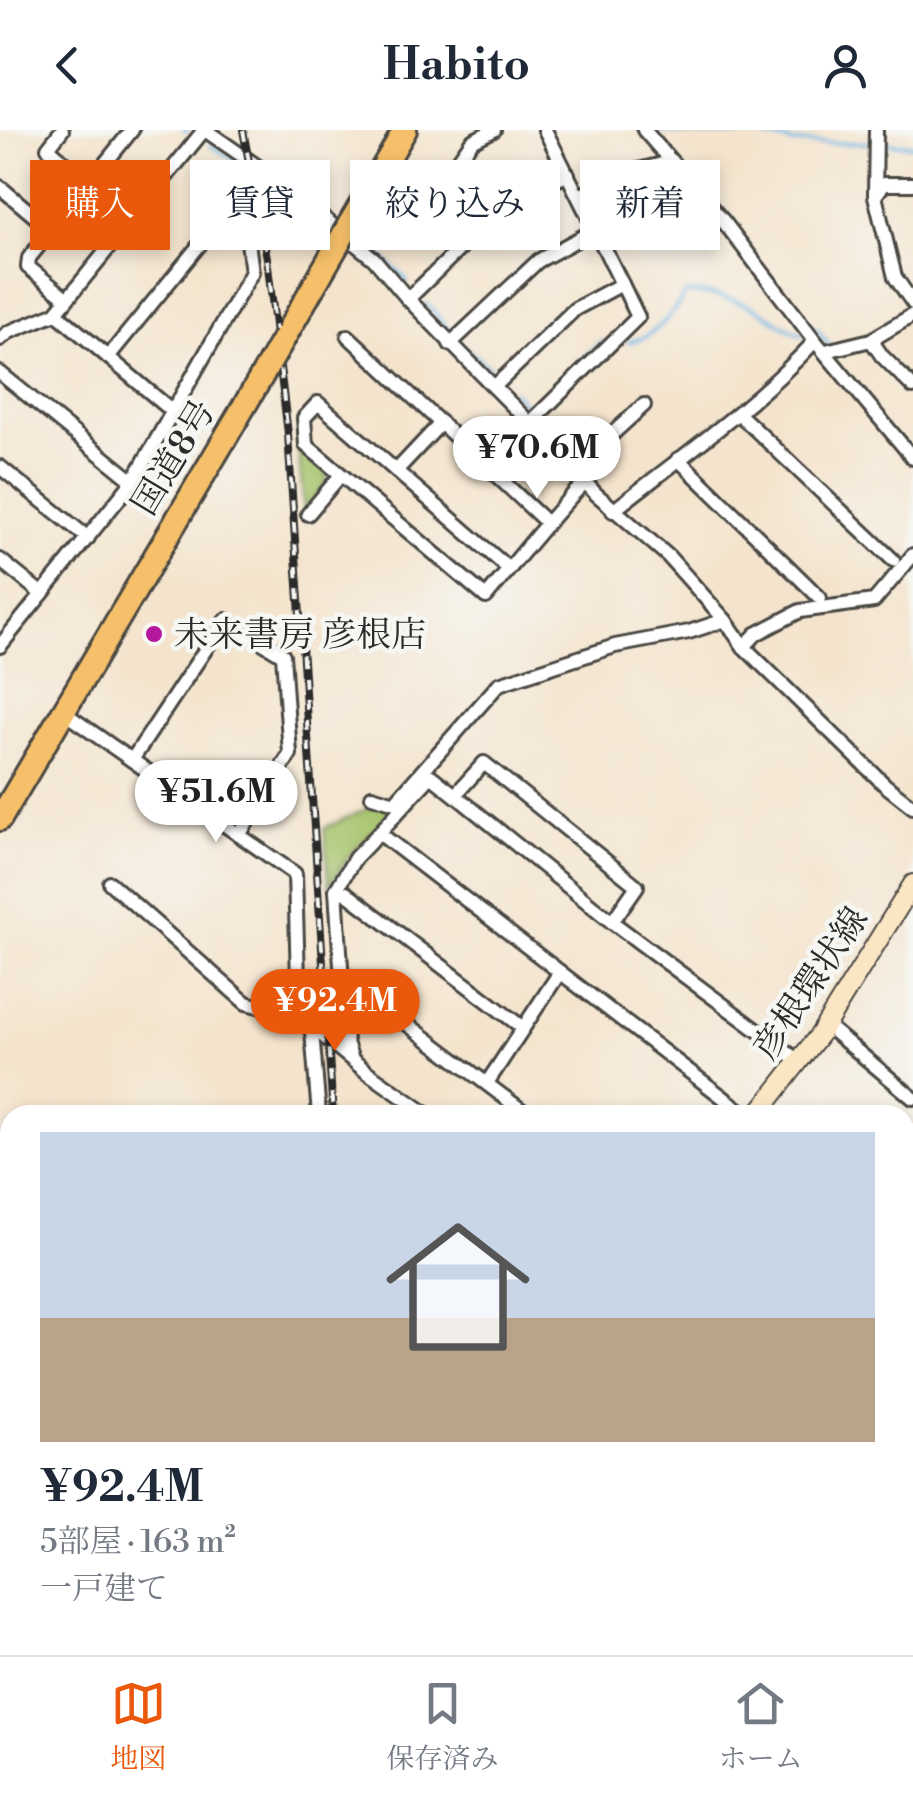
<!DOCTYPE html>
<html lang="ja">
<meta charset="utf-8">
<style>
:root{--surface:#fff;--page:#f2f2f3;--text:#1f2937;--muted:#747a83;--line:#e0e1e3;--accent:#ea580c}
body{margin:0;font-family:"Libre Bodoni","Noto Serif JP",serif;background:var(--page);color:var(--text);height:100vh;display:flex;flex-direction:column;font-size:38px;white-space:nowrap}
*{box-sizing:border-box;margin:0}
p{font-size:32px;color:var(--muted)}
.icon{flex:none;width:55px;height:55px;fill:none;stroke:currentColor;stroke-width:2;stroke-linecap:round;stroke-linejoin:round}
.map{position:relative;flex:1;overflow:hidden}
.details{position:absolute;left:0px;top:975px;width:915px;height:550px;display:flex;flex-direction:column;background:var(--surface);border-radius:30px 30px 0 0;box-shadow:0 5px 15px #0003}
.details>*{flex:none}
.hud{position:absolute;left:30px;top:30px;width:855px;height:90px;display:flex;gap:20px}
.price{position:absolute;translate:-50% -85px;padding:0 22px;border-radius:35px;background:#fff;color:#222;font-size:32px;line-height:65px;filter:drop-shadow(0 2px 5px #0008)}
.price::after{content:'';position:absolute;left:50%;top:60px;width:30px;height:22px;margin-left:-15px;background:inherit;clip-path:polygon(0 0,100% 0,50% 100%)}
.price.on{background:var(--accent);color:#fff}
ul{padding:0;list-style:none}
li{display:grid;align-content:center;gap:20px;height:530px;padding:0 40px}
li+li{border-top:2px solid var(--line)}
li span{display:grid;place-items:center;height:310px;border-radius:0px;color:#555}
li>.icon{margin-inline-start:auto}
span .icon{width:180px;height:180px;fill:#fffc;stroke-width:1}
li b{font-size:42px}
.tag{padding:0 35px;border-radius:0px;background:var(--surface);box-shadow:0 5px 15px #0003;font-size:35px;line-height:90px}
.tag.on{background:var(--accent);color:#fff}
header{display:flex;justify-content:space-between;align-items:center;height:130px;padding:0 40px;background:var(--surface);font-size:45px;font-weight:700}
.tab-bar{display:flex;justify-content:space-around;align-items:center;height:140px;border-top:2px solid var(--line);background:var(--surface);font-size:28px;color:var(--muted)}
.tab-bar a{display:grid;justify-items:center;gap:5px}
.tab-bar .on{color:var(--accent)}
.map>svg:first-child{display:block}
.green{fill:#a5c36b;stroke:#68774b;stroke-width:2.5}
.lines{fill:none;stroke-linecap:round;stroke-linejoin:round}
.stream{stroke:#6bb5e3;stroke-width:4}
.street-casing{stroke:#494743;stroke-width:18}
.secondary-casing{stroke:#494743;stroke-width:22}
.highway-casing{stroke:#494743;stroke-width:28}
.street{stroke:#fff;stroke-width:12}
.secondary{stroke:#fbe6c4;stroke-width:18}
.highway{stroke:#f6c06b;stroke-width:22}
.rail-casing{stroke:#2b2b2b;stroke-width:8}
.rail{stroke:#f6f6f2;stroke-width:4;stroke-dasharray:11;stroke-linecap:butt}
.highway-bridge-casing{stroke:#494743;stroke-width:28;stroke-linecap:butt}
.highway-bridge{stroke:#f6c06b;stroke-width:22}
.poi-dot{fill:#b5179e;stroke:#f6f6f2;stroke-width:4}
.labels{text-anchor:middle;stroke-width:9;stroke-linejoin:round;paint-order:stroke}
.street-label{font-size:35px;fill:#2b2b2b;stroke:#f6f6f2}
.poi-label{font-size:35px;fill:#2b2b2b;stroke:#f6f6f2;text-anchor:start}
</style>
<header><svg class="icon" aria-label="back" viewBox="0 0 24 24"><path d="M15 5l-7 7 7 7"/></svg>Habito<svg class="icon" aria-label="person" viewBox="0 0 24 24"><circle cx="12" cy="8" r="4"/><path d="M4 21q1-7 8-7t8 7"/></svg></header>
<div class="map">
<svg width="913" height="1525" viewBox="0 0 913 1525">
<rect width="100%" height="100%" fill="#f6f6f2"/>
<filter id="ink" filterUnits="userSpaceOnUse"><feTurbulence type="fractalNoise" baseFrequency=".01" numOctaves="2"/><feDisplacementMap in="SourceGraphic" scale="20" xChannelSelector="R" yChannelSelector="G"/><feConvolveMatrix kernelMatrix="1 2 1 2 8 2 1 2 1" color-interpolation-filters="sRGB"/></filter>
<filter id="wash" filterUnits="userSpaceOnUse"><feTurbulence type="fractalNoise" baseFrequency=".0048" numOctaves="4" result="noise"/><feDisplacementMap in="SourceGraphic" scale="40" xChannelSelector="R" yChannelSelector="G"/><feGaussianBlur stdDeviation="2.25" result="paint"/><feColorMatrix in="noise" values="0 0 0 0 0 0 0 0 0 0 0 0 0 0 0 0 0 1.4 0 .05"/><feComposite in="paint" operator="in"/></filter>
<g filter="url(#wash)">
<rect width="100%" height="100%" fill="#f4e4cd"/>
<g class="green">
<polygon points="406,57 431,79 437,76 460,98 460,112 451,120 401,69"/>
<polygon points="298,317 326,340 327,353 304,382"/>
<polygon points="377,674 395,679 350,725 329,756 324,698"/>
</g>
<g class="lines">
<g class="stream">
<polyline points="185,0 187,1"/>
<polyline points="654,0 701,5 760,5 794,13 869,13"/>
<polyline points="887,13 913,15"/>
<polyline points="210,15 243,35"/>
<path d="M260,49C282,62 301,87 325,95"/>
<polyline points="383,128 407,151"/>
<polyline points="426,174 446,196"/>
<polyline points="814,199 816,198 829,215"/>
<path d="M628,212C653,210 673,183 686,163C709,162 736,169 756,179C773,187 787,201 805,205"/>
<polyline points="468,220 489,238"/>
<polyline points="513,262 526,276 535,275 602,211"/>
</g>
</g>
</g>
<g filter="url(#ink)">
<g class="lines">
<g class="street-casing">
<g id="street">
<polyline points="62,0 48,18 88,53"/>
<polyline points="205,0 277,50 374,129 408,169 494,257 575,179 622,154 638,187 530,293 494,257"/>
<polyline points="494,0 472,11 435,64 475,104 509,74 568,44"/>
<polyline points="545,0 622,154"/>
<polyline points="644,0 724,92 815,211 913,328"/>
<polyline points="913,54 884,54 875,66 895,147 913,173"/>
<polyline points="0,57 51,100"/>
<polyline points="875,64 876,0"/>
<polyline points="579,66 623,44 670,32"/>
<polyline points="66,168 28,137 29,128 132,0"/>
<polyline points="408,169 475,104"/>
<polyline points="56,183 204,0"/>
<polyline points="348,206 546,392"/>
<polyline points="0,209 9,202 56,183 171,280"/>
<polyline points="871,210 882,226 913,257"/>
<polyline points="450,214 538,131 595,100"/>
<polyline points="826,221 871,210 913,185"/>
<polyline points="0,243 133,351"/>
<polyline points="739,284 893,430"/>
<polyline points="530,293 596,364 668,426 725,490 744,517 885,655 913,677"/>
<polyline points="678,329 820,468"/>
<polyline points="0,337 88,408"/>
<polyline points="574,339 644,275"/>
<polyline points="396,341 441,293"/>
<path d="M613,381C682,326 755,276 815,211"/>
<polyline points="308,384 340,346"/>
<polyline points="0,430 42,464"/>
<path d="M509,439L318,273L304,288L306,315L486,467C519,428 549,388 585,352"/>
<polyline points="0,516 133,351 252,142 247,105 223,86 108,227"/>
<polyline points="744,517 756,504 800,481 874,471 913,425"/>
<polyline points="63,582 295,744 299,886 312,901 319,985"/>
<polyline points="132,630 225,490 283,525 290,624 239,705"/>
<polyline points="455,665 484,633 637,756 612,792 455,665 431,646 379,703 746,985"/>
<polyline points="372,666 402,675"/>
<polyline points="396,671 499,554 615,516 689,502 725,490"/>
<polyline points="110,753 246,873 299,886 367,942 428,985"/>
<polyline points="336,760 346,763 523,898"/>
<polyline points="612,792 800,932"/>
<polyline points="341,844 528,985"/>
<polyline points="826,895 913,968"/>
<polyline points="351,927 346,912 336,760 355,728 379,703"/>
<polyline points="487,953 560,842"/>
<polyline points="0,1049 10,1055"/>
<polyline points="905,1112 913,1103"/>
<polyline points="905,1298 913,1303"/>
<polyline points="355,1515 356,1525"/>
<polyline points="573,1515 588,1525"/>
<polyline points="888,1521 893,1525"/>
<polyline points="626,1525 632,1515"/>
</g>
</g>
<g class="secondary-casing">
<g id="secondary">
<polyline points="757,985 820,904 913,754"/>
<polyline points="373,1525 382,1515"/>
</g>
</g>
<g class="highway-casing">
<g id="highway">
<polyline points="349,95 405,0"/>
<polyline points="285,206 338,114"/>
<polyline points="0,689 269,234"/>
</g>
</g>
<use href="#street" class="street"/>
<use href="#secondary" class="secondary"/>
<use href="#highway" class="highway"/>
<g class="rail-casing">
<g id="rail">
<polyline points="243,0 267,128 288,304 333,985"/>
<polyline points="368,1515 369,1525"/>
</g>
</g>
<use href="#rail" class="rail"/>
<g class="highway-bridge-casing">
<g id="highway-bridge">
<polyline points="338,114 349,95"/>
<polyline points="269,234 285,206"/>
</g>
</g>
<use href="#highway-bridge" class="highway-bridge"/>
</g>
</g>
<circle class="poi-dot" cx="154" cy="504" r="10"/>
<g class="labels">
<g class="street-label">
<text transform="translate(173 327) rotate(-59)" y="12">国道8号</text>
<text transform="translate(810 853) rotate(-56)" y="12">彦根環状線</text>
</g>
<g class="poi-label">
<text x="174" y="516">未来書房 彦根店</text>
</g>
</g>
</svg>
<b class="price" style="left:537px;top:371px">¥70.6M</b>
<b class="price" style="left:216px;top:715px">¥51.6M</b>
<b class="price on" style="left:335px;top:924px">¥92.4M</b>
<div class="hud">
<a class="tag on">購入</a>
<a class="tag">賃貸</a>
<a class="tag">絞り込み</a>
<a class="tag">新着</a>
</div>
<section class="details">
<ul>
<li><span style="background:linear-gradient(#c9d6e8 60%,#b9a48a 0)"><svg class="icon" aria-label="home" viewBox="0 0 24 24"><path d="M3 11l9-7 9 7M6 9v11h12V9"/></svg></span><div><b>¥92.4M</b><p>5部屋 · 163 m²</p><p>一戸建て</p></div></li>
</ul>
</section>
</div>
<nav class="tab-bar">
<a class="on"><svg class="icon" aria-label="map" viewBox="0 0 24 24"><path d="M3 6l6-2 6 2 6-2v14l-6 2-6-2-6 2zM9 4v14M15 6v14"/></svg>地図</a>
<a><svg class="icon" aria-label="saved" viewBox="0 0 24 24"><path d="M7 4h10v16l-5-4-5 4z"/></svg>保存済み</a>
<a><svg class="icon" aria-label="home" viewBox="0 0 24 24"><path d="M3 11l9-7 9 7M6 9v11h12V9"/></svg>ホーム</a>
</nav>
